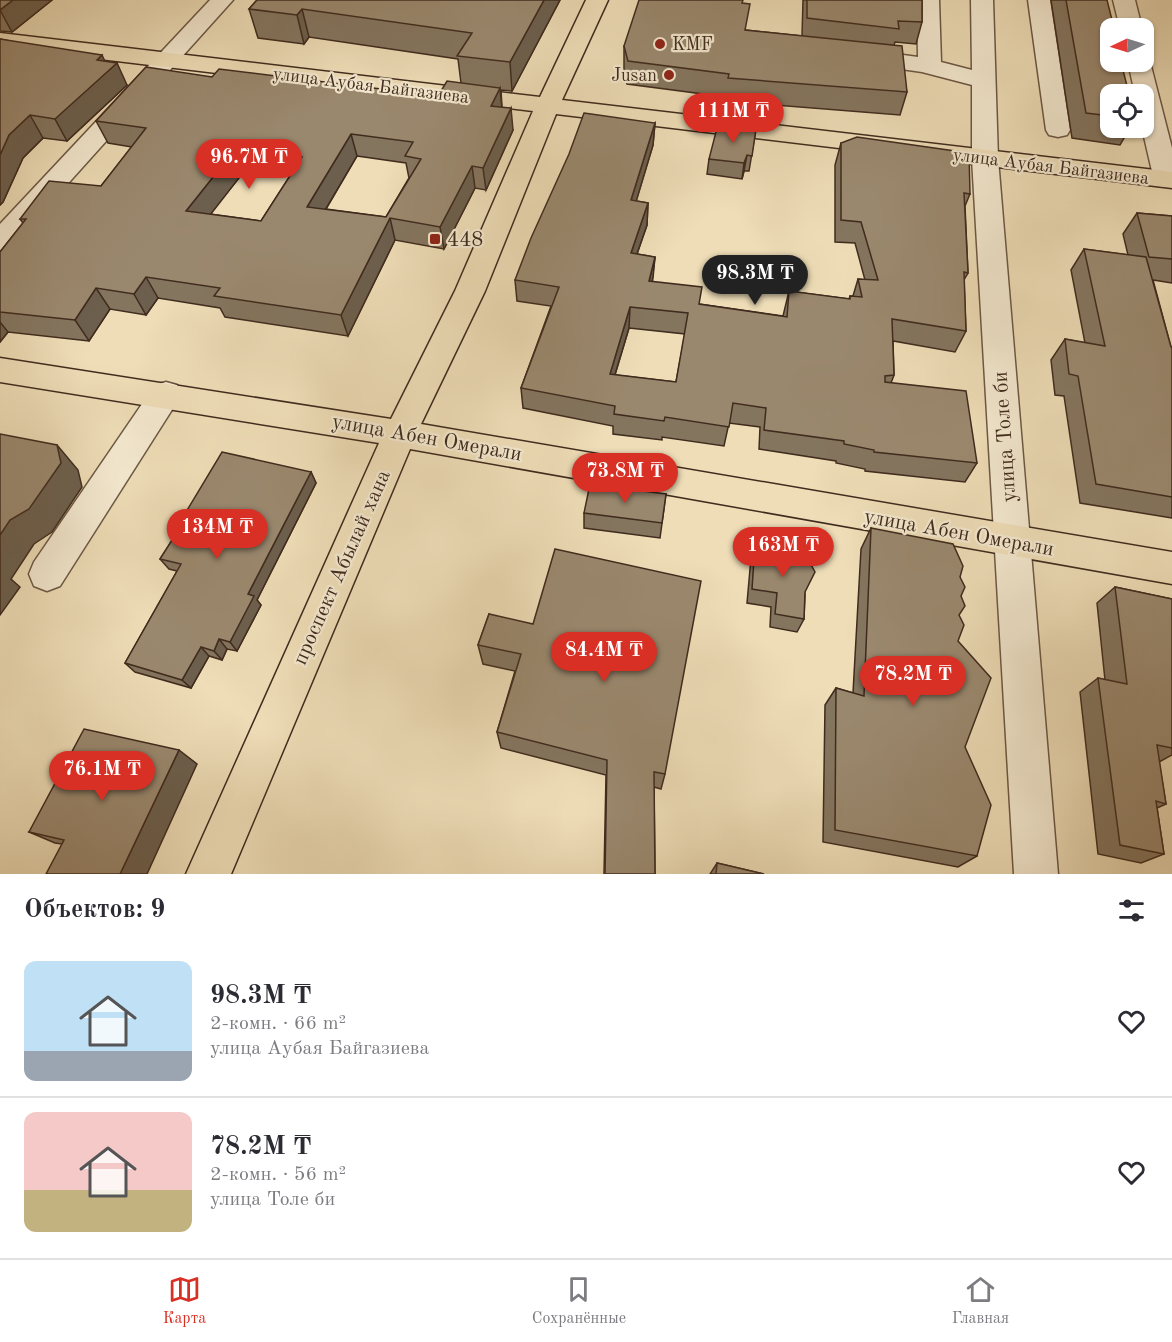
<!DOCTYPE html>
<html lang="ru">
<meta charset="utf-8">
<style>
:root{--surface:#fff;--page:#f2f2f3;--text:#2b2b33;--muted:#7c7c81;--line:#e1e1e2;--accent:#d93025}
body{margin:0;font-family:"Old Standard TT",serif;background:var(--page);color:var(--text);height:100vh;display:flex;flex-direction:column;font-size:22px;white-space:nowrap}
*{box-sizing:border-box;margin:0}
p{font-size:20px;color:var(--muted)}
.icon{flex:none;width:33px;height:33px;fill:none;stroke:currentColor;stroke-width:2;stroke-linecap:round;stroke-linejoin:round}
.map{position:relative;height:874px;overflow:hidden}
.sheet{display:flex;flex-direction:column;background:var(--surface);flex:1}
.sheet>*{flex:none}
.needle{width:39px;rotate:266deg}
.controls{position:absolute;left:1100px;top:18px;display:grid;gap:12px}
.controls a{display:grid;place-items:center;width:54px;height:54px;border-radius:12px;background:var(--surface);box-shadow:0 2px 4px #0004;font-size:30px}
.price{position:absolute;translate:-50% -51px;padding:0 14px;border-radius:21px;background:var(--accent);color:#fff;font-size:20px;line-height:39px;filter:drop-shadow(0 2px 3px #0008)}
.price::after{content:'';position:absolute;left:50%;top:36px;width:18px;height:14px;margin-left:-9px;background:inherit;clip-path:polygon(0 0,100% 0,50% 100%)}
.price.on{background:#222;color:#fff}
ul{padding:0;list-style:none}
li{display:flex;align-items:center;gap:18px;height:150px;padding:0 24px}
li+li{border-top:2px solid var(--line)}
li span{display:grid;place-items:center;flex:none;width:168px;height:120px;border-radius:12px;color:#555}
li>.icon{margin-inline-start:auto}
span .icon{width:72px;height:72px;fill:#fffc;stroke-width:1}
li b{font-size:26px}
h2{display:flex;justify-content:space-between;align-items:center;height:72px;padding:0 24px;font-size:26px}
.tab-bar{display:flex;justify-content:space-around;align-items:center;height:84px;border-top:2px solid var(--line);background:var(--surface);font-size:16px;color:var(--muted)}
.tab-bar a{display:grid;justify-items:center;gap:3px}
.tab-bar .on{color:var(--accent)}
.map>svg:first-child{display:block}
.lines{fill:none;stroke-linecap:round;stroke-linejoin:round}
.minor-casing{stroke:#6c5844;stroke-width:3}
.major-casing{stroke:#402b1e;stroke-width:3}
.minor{fill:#f4e9d0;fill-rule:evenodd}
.major{fill:#eeddb7;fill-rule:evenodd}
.wall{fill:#84755f;stroke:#402b1e;stroke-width:1.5;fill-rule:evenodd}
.shaded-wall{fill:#6c5f4d;stroke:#402b1e;stroke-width:1.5}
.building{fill:#9a886e;stroke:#402b1e;stroke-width:1.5;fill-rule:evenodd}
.poi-dot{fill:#8f2418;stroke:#f4e9d0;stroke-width:2}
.labels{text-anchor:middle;stroke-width:4.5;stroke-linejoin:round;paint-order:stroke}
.far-poi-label{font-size:18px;fill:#402b1e;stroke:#f4e9d0;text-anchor:start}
.far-street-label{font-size:18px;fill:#402b1e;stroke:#f4e9d0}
.poi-label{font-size:21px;fill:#402b1e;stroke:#f4e9d0;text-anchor:start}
.street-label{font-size:21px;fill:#402b1e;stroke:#f4e9d0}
</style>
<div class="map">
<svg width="1172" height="874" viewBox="0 0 1172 874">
<rect width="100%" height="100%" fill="#eeddb7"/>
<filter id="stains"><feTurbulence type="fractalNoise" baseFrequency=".00333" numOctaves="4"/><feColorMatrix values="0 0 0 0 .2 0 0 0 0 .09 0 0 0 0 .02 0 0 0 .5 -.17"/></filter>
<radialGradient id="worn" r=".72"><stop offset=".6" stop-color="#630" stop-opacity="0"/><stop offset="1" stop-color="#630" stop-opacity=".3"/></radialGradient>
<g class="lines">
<g class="minor-casing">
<g id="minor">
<polygon points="210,0 233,0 10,248 0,250 0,224"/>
<polygon points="917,0 939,0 941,62 972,70 971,0 993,0 998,159 1058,874 1014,874 972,159 972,85 922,72 859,63 851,61 848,56 851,51 859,49 918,57"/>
<polygon points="1028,0 1050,0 1070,130 1067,135 1058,137 1049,135 1046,130"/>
<polygon points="1113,0 1135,0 1142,28 1120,28"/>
<polygon points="1143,56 1150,62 1172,148 1172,187 1158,186 1154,180 1142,128 1143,94 1135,94 1128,62 1143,62"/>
<polygon points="166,382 177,385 182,394 60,586 47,591 34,586 29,574 34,562 155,385"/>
</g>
</g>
<g class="major-casing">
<polygon id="major" points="586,0 608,0 562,100 1172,172 1172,188 556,114 485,291 421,424 1172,552 1172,584 410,449 231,874 186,874 379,443 0,382 0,358 391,419 455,291 533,111 0,47 0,33 540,97"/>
</g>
<use href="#minor" class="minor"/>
<use href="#major" class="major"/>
</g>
<g class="wall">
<polygon points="0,0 52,0 12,32 0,31"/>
<path d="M257,0H560L512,91L501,90L502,107L513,130L486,190L475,188L444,249L395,240L348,336L225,317L220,308L158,298L146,315L110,309L89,341L8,332L0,342V252L23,223L20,219L101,186L132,147L108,143L96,121L212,77L438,96L461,83L458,59L309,37L304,44L258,38L249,9ZM357,156L406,163L409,178L386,217L326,209ZM246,169L290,176L261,221L210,214Z"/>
<polygon points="803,0 922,0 922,22 916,44 895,42 894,45 907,92 900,115 725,101 726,97 627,84 624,69 624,46 746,30 802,36"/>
<polygon points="1051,0 1107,0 1110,128 1130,128 1120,145 1072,138"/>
<polygon points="0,39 104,61 127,85 67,141 43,138 23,158 3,202 0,205"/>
<path d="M655,123L653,145L636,201L648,203L647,225L637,254L655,257L652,281L699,304L783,316L789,291L849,299L850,296H853L858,279L865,280L855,243L835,242V165L841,143L970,194L965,206L968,273L964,280L966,331L955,352L893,341L894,375L891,383L977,463L965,482L865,471V469L836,463V461L759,449L760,427L729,423L724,446L662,437V440L613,434V426L523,408L521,388L551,306L517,301L515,280ZM629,328L685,334L676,382L615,375Z"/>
<polygon points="756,129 749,171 744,171 742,179 707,174 709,159"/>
<polygon points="1137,213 1172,216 1172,283 1153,280 1171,347 1172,347 1172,518 1080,503 1064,396 1055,395 1051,360 1065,339 1085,343 1071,270 1084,249 1128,255 1123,234"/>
<polygon points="311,472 316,483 257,600 261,605 237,651 227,649 222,660 209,656 191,688 135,672 125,663 177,571 169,569 160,559 182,525 180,522"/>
<polygon points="666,494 660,538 584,528 584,513"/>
<polygon points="871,528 960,577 961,596 959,615 958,641 965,747 977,856 958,867 823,842 825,705 836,688 853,693 861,549"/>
<polygon points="755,544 805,593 804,619 797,632 770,627 771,607 747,603 751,558"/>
<polygon points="1115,587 1172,599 1172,755 1159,762 1166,804 1157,808 1164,854 1141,863 1098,854 1080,692 1098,678 1105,680 1097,603"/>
<polygon points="489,614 665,774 661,789 654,787 655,874 604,874 606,775 501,748 497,732 515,671 483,664 478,645"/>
<polygon points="197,764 62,844 55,843 29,832"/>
<polygon points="717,863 764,874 710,874"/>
</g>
<g class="shaded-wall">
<polygon points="13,0 52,0 12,32 0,10"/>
<polygon points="544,0 560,0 512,91 510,62"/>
<polygon points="302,9 309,37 304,44 297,15"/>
<polygon points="102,55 109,70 117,63 127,85 67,141 55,119 97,60"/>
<polygon points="500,88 502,110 491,106"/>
<polygon points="511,108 513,130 486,190 483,168"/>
<polygon points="30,115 43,138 23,158 3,202 0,205 0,155 9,135"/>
<polygon points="655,123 653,145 630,222 631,200"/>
<polygon points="351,134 357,156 314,229 307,207"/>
<polygon points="237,147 246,169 196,233 186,211"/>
<polygon points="747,155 744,171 742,179 744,163"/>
<polygon points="472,166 475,188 444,249 440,227"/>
<polygon points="648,203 647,225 630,274 631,253"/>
<polygon points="390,218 395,240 348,336 341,315"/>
<polygon points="655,257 653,278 647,302 649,281"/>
<polygon points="146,277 158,298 146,315 134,294"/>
<polygon points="96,288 110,309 89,341 75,320"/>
<polygon points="630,307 629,328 609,394 610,374"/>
<polygon points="0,322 8,332 0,342"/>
<polygon points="57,445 78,470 82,487 52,532 34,544 11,579 20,587 0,615 0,535"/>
<polygon points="311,472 316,483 257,600 261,605 237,651 230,642 248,594"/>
<polygon points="219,639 227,649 222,660 214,651"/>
<polygon points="201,647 209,656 191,688 182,680"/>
<polygon points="179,750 197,764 147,874 120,874"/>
</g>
<g class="building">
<polygon points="0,0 13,0 0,10"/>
<polygon points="257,0 544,0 510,62 457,56 472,33 302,9 297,15 249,9"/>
<polygon points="639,0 743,0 742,3 750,4 745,30 902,46 907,92 728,78 729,74 628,61 624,46"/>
<polygon points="807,0 922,0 922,22 898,21 899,29 807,18"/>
<polygon points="1066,0 1107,0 1114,28 1110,28 1110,62 1121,62 1129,94 1110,94 1110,116 1086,113"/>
<polygon points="0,39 102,55 97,60 117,63 55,119 30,115 9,135 0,155"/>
<path d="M146,67L212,77L219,69L438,96L447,81L500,88L491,106L511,108L483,168L472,166L440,227L390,218L341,315L214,296L220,288L146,277L134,294L96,288L75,320L0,312V252L26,219H20L49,181L101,186L146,128L96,121ZM351,134L413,142L405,156L421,159L386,217L307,207ZM237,147L302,157L261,221L186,211Z"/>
<path d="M584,113L655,123L631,200L648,203L631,253L655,257L649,281L702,287L699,304L787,317L789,291L850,299V296L862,297L858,279L878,280L861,222L841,220V143L857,137L969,153L970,194L964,193L968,273L964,272L966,331L892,319L894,375L885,376V382L966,391L977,463L874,452V450L844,444V441L764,430L766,408L733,403L729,427L665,417L664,421L614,414L615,406L521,388L559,287L515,280L531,238L569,154ZM630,307L688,313L676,382L610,374Z"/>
<polygon points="718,124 756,129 752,156 747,155 744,163 709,159"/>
<polygon points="1137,213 1172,216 1172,259 1149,257"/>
<polygon points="1084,249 1146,257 1171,347 1172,347 1172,497 1096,484 1078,376 1069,374 1065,339 1105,346"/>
<polygon points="0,434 57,445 61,463 29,509 10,520 0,535"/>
<polygon points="222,452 311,472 248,594 254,596 230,642 219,639 214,651 201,647 182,680 125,663 181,564 160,559 183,523 180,522"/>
<polygon points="590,484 666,494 662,523 584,513"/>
<polygon points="871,528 953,544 963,566 960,577 965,587 961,596 965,606 959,615 964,625 958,641 991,678 965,747 991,805 977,856 835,830 836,688 864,696"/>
<polygon points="755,544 804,552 815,572 805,592 804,619 775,614 777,593 752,589"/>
<polygon points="555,549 701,581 665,774 654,772 655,874 605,874 607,760 497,732 521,654 478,645 489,614 533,624"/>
<polygon points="1115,587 1172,599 1172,748 1157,745 1166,804 1156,801 1164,854 1120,845 1098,678 1127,684"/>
<polygon points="84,729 179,750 120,874 46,874 64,840 29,832"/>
<polygon points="717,863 764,874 716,874"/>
</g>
<g class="poi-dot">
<circle cx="660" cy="44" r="6"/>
<circle cx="669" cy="75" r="6"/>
<rect x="429" y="233" width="12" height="12" rx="3"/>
</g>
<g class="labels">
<g class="far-poi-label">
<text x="672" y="50">KMF</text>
<text x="657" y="81" text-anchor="end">Jusan</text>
</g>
<g class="far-street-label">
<text transform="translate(371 85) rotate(7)" y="6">улица Аубая Байгазиева</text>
<text transform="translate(1051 166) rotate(7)" y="6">улица Аубая Байгазиева</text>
</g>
<g class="poi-label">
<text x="447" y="246">448</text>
</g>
<g class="street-label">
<text transform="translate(427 437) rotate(10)" y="7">улица Абен Омерали</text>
<text transform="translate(1004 437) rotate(-94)" y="7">улица Толе би</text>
<text transform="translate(959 532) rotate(10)" y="7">улица Абен Омерали</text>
<text transform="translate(341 567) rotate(-66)" y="7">проспект Абылай хана</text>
</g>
</g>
<rect width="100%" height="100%" filter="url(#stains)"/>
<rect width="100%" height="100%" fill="url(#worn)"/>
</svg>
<div class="controls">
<a><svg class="needle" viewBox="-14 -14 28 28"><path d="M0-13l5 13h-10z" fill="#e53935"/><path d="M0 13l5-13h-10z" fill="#7c7c81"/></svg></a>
<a><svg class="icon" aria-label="locate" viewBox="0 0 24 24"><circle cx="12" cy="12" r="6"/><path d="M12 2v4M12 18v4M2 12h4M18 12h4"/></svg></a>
</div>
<b class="price" style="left:733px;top:144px">111M ₸</b>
<b class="price" style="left:249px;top:190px">96.7M ₸</b>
<b class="price on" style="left:755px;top:306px">98.3M ₸</b>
<b class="price" style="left:625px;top:504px">73.8M ₸</b>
<b class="price" style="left:217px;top:560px">134M ₸</b>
<b class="price" style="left:783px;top:578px">163M ₸</b>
<b class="price" style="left:604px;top:683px">84.4M ₸</b>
<b class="price" style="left:913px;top:707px">78.2M ₸</b>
<b class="price" style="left:102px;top:802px">76.1M ₸</b>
</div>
<section class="sheet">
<h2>Объектов: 9<svg class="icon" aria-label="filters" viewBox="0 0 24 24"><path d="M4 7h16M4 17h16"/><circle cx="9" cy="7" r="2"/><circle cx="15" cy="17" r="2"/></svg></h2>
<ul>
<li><span style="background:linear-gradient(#bfe0f5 75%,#9aa5b1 0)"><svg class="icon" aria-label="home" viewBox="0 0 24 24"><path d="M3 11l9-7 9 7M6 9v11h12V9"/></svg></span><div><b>98.3M ₸</b><p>2-комн. · 66 m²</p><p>улица Аубая Байгазиева</p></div><svg class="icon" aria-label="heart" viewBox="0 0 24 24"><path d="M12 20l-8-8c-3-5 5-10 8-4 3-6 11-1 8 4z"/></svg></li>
<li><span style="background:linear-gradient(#f6c9c9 65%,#c2b280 0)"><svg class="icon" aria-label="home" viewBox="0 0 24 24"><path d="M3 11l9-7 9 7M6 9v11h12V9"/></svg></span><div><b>78.2M ₸</b><p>2-комн. · 56 m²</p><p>улица Толе би</p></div><svg class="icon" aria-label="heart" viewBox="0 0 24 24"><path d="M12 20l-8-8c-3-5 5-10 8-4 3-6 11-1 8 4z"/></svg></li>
</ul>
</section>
<nav class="tab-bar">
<a class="on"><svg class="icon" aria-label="map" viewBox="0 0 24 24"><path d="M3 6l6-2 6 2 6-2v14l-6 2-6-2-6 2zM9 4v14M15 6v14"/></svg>Карта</a>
<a><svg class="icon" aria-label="saved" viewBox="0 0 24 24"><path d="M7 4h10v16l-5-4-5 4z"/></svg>Сохранённые</a>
<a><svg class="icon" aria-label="home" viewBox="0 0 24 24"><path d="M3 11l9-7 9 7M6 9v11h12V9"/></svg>Главная</a>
</nav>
